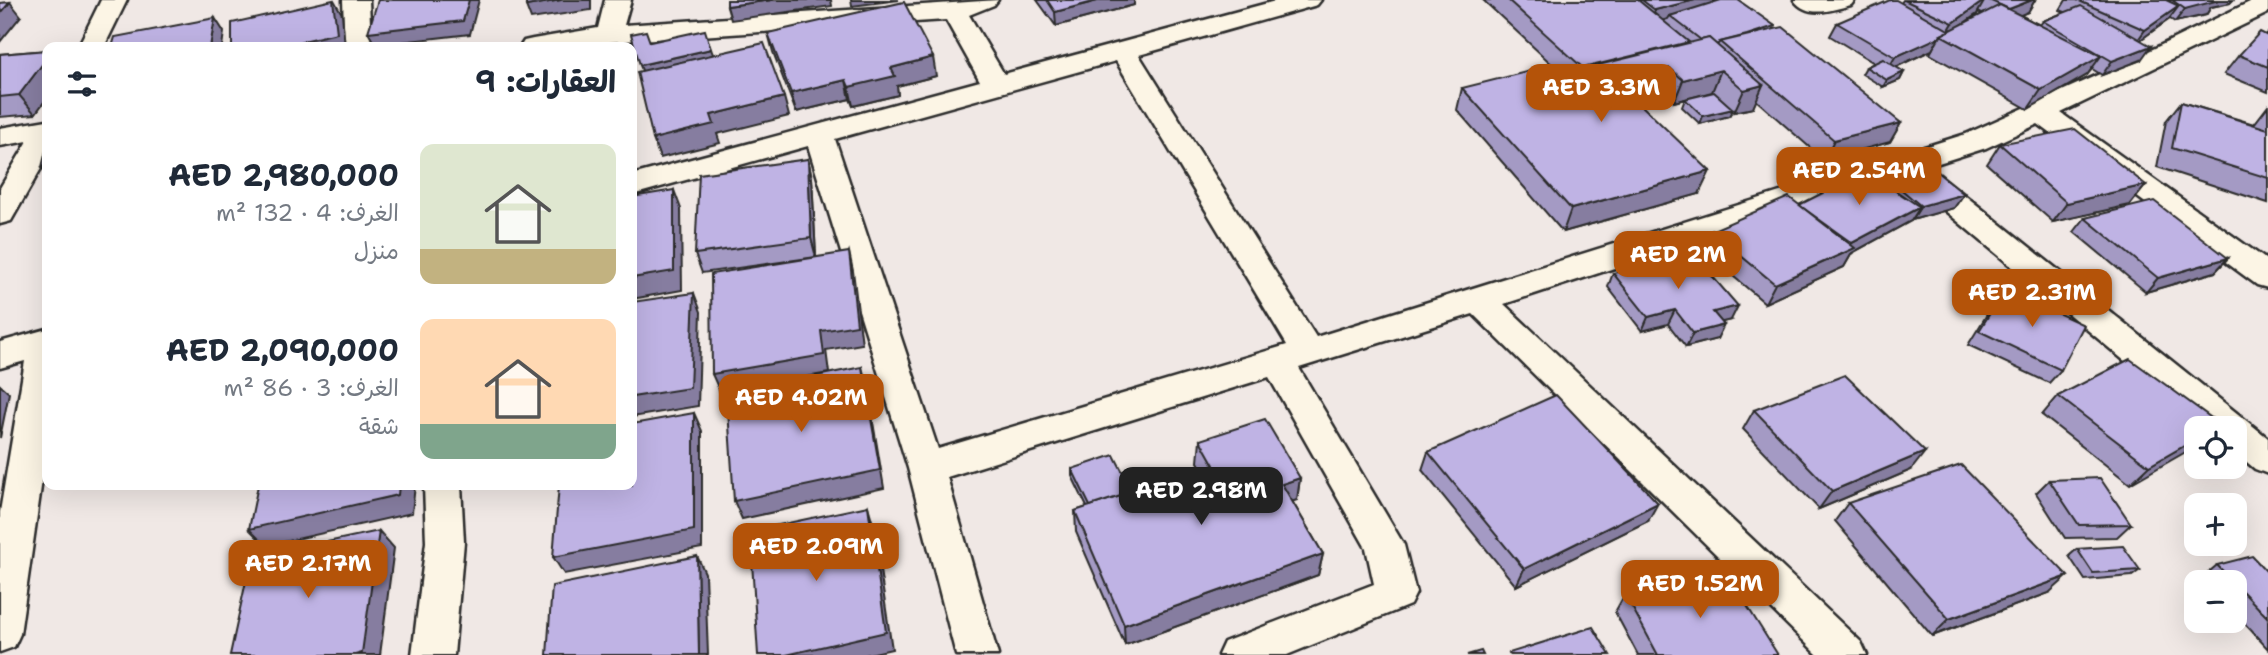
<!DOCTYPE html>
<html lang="ar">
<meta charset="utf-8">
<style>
:root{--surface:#fff;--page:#f6f6f7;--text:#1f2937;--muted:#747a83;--accent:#b45309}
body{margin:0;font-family:"Shantell Sans","Playpen Sans Arabic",sans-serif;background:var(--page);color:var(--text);direction:rtl;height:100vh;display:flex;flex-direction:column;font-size:26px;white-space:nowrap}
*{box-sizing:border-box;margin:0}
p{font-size:23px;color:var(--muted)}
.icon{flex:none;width:38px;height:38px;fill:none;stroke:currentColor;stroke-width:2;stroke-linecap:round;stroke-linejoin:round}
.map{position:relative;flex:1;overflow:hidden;direction:ltr}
.details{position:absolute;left:42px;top:42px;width:595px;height:448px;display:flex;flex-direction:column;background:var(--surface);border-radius:14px;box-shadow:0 7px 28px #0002;direction:rtl}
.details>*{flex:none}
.fabs{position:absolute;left:2184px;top:416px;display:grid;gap:14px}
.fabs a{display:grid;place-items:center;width:63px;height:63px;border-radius:14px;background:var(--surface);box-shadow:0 7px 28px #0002;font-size:35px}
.price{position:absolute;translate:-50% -60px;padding:0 16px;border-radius:14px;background:var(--accent);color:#fff;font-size:23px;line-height:46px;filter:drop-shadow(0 2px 4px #0008)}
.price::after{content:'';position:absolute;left:50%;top:42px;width:21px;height:16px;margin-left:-10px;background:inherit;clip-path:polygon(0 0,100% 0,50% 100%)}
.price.selected{background:#222;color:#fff}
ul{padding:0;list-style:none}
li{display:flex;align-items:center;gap:21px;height:175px;padding:0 21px}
li span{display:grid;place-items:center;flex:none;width:196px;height:140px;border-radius:14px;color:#555}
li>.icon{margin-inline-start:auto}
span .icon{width:84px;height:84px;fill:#fffc;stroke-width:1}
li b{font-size:30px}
h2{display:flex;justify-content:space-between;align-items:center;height:84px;padding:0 21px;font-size:30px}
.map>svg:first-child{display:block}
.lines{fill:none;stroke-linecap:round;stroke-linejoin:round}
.minor-casing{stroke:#2b2b2b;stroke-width:5}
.minor{fill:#fcf5e5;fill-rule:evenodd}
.wall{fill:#a49ac4;stroke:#2b2b2b;stroke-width:2;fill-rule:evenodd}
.shaded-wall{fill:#867da0;stroke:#2b2b2b;stroke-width:2}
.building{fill:#bfb3e4;stroke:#2b2b2b;stroke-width:2}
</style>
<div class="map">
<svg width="2268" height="655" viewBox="0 0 2268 655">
<rect width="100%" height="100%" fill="#f0e8e5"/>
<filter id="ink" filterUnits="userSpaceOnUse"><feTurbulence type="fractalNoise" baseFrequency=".0143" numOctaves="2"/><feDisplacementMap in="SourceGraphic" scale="14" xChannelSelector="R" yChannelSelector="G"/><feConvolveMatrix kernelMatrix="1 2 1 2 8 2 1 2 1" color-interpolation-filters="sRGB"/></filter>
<g filter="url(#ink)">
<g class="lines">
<g class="minor-casing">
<g id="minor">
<polygon points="101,0 127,0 104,47 78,47"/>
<polygon points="343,0 369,0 371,47 345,47"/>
<path d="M605,0H631L624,25L998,0L994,5L969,15L1004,74L1279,0H1321L1317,5L1139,55L1316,337L1966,134L2120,65L2254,0H2268V13L2061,113L2268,261V288L2257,285L2038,124L1986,148L1926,167L1932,169L2268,438V474L2255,469L2235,452V429H2206L1912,183L1907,176L1909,172L1504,304L1861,642L1867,655H1818L1473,314L1299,368L1404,545L1416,593L1410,605L1287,655H1218L1224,642L1374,584L1366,548L1269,377L947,477L998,655H956L908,468L808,146L632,195V175L980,81L946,20L609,42L578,47H520L524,41L533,39L598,28ZM1116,61L1287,345L938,449L835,139Z"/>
<path d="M1794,0H1855L1851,5C1832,10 1808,19 1794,0Z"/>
<polygon points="47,120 47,158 11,221 0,224 0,188 28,141 0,146 0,128"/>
<polygon points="47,329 47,445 20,634 14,647 0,652 0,512 25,361 0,368 0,342"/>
<polygon points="424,485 461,485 464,542 454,655 412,655 426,542"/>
</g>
</g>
<use href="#minor" class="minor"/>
</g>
<g class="wall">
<polygon points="1037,0 1134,0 1134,5 1056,26"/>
<polygon points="1483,0 1717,0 1715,2 1775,26 1774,29 1901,123 1890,142 1824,160 1756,100 1753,108 1734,112 1732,111 1729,116 1700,124 1682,107 1685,99 1674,102 1661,90 1633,97 1699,194 1563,232 1457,110 1462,88 1548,89 1572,83"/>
<path d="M1903,0H2035L2028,12L2020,15L2040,25L2043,21L2065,12L2060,10L2066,0H2233L2230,3L2211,7L2206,15L2175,22L2170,19L2140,40L2141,60L2102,75L2092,69L2087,75L2028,109L1930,54L1932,50L1896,67L1904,72L1900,80L1883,87L1862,74L1866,67L1874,63L1830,36L1837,23L1901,3ZM1978,12L1982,14L1963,24L1977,14Z"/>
<polygon points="768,33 936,76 897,86 898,95 853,106 850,99 796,112 773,52"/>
<polygon points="2268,33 2268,92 2224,74 2239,55"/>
<polygon points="47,50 47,98 35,114 0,117 0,54"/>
<polygon points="2181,102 2254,124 2268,106 2268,203 2157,167 2166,121"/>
<polygon points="2000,144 2146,185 2130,205 2053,222 1987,164"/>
<polygon points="808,159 812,178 816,257 702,273 695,254"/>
<polygon points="1884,175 1964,194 1954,208 1912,220 1852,253 1844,267 1765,303 1702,250 1711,231 1881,181"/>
<polygon points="2085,218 2228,258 2215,272 2146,292 2074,232"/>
<polygon points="1613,273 1731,320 1722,322 1717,339 1686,347 1668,324 1642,331 1608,287"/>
<polygon points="2005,289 2061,370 2049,383 1968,345 1994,303"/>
<polygon points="2058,396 2221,425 2217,429 2196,429 2130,484 2042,415"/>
<polygon points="1754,410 1911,470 1819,509 1743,429"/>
<polygon points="1200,440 1300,478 1297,500 1292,501 1323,554 1318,575 1125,645 1076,532 1075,511 1087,507 1072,476 1072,469 1133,492 1202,469 1198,462"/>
<polygon points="1428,452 1648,521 1516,586 1422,470"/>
<polygon points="2049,480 2131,524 2117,537 2065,538 2036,493"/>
<polygon points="1848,503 2049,593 1932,636 1835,521"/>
<polygon points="2077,549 2140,570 2132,576 2085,580 2069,556"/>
<polygon points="2217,565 2267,572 2268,571 2268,649 2235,613 2235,583 2206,583 2202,578"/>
<polygon points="1625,594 1778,655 1638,655 1615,612"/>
</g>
<g class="shaded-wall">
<polygon points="334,0 342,14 345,47 278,47"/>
<polygon points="469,0 479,0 470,34 375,45 368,32"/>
<polygon points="561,0 591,0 591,10 531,19 526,6"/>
<polygon points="772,0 831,0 832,6 731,20 727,6"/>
<polygon points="851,0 899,0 852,6"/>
<polygon points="1101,0 1134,0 1134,5 1056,26 1055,12"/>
<polygon points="1695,0 1717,0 1715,0 1712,8 1670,16 1668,19 1650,24 1655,10"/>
<polygon points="1985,0 1977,14 1950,33 1947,33 1953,23"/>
<polygon points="2032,0 2035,0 2028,12 1999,24 2007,10"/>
<polygon points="2206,0 2233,0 2230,3 2211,7 2206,15 2175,22 2185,9"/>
<polygon points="10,2 21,16 0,42 0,14"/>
<polygon points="2179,6 2169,19 2135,44 2145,30"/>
<polygon points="215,18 224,32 222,47 210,47"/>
<polygon points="1940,36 1932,50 1887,71 1895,57"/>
<polygon points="2151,46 2141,60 2102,75 2112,61"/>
<polygon points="711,49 716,62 645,79 640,65"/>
<polygon points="2101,56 2087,75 2028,109 2041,90"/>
<polygon points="933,57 936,76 897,86 898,95 853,106 849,87 891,68"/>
<polygon points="47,58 47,98 35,114 19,95"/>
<polygon points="1670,68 1661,90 1608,104 1616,81"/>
<polygon points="1721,70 1712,92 1674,102 1683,80"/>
<polygon points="1904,72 1900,80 1883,87 1887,80"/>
<polygon points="846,80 850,99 796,112 791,93"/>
<polygon points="1763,85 1753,108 1734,112 1744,90"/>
<polygon points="784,97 789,116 717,134 720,143 660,158 653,139 711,115"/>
<polygon points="1733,109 1729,116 1700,124 1703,116"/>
<polygon points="1901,123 1890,142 1824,160 1834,140"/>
<polygon points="808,159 812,178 816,257 811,238"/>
<polygon points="47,166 47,174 42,167"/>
<polygon points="1710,171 1699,194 1563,232 1571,209"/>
<polygon points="2146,185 2130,205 2053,222 2067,203"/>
<polygon points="674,190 681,209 682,290 632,299 632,278"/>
<polygon points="1964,194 1954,208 1912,220 1921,206"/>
<polygon points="1920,207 1911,221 1852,253 1844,267 1765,303 1775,284 1847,252 1852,243"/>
<polygon points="849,252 853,271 862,344 826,350 829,373 720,392 712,374 821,331"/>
<polygon points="2228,258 2215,272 2146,292 2158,278"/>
<polygon points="694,293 701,312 698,406 632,417 632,397"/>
<polygon points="1738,306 1731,320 1706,326 1713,312"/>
<polygon points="1675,310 1668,324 1642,331 1648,317"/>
<polygon points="1724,325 1717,339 1686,347 1693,333"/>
<polygon points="862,367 867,386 884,488 742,519 734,501"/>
<polygon points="0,385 9,393 0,438"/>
<polygon points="694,413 702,431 702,548 564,574 553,557"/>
<polygon points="2196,439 2196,446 2130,484 2149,466"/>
<polygon points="1925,452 1911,470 1819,509 1832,491"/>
<polygon points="1300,478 1297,500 1279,506 1282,484"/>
<polygon points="399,485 415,485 412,513 266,546 249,529"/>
<polygon points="1658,503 1648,521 1516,586 1524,569"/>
<polygon points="868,506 873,524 892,649 865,655 786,655"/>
<polygon points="379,531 394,548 380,655 355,655"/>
<polygon points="1323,554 1318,575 1125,645 1124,625"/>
<polygon points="697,556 705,573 708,655 699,655"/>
<polygon points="2068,576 2049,593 1932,636 1949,619"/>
</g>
<g class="building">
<polygon points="333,0 337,33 278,47 232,47 232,23"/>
<polygon points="378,0 469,0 463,21 368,32"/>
<polygon points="526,0 561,0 526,6"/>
<polygon points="727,0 772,0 727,6"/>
<polygon points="1047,0 1101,0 1055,12"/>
<polygon points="1508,0 1638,0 1689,42 1583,68"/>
<polygon points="1642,0 1695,0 1655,10"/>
<polygon points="1721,0 1738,0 1775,26 1747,35 1720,42 1718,44 1716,45 1709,38 1701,40 1670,16"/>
<polygon points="1890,0 1896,0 1950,31 1941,35 1942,36 1895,57 1837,23"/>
<polygon points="1904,0 1985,0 1953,23"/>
<polygon points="1989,0 2032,0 2009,9"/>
<polygon points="2077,0 2166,0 2179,6 2145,30"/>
<polygon points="2172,0 2213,0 2216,1 2185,9"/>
<polygon points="10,2 0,14 0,3"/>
<polygon points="904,2 933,57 891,68 895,76 849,87 846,80 791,93 768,33"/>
<polygon points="2000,5 2101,56 2041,90 1941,35"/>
<polygon points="2081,6 2151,46 2112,61 2043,21"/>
<polygon points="215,18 210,47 112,47 115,37"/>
<polygon points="1783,27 1901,123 1834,140 1720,42"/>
<polygon points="705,30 711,49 640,65 631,34 646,31 650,42"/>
<polygon points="2260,32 2268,36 2268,67 2239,55"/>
<polygon points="1709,38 1763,85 1744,90 1721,70 1683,80 1670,68 1616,81 1710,171 1571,209 1462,88 1530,71 1548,89 1593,79 1582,69"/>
<polygon points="764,43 784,97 711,115 714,124 653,139 637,72"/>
<polygon points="47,50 47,58 19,95 0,97 0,54"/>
<polygon points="1883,59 1904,72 1887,80 1866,67"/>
<polygon points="1714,92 1733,109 1703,116 1685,99"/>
<polygon points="2181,102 2268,129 2268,178 2172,148"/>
<polygon points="2075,129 2146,185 2067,203 2000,144"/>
<polygon points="47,147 47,166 42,167"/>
<polygon points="808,159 811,238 695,254 699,174"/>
<polygon points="1926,163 1964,194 1921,206 1884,175"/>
<polygon points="1866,171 1920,207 1852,243 1799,205"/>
<polygon points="674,190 674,271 632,278 632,197"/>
<polygon points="1789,197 1855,248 1775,284 1711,231"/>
<polygon points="2154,201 2228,258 2158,278 2085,218"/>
<polygon points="849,252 857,325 821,331 824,355 712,374 711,274"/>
<polygon points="1693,254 1738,306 1713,312 1724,325 1693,333 1675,310 1648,317 1613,273"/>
<polygon points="2005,289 2084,325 2061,370 1979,331"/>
<polygon points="694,293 690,388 632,397 632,302"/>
<polygon points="2130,359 2221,425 2214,429 2196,429 2196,439 2149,466 2058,396"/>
<polygon points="862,367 880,470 734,501 727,394"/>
<polygon points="1845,375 1925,452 1832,491 1754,410"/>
<polygon points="1556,395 1658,503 1524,569 1428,452"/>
<polygon points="694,413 694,530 553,557 559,485 632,485 632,424"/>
<polygon points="1265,419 1300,478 1282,484 1323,554 1124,625 1075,511 1214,465 1200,440"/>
<polygon points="1114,455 1133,492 1090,506 1072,469"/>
<polygon points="1961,465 2068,576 1949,619 1848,503"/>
<polygon points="2100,478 2131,524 2079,525 2049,480"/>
<polygon points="258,485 399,485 398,495 249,529"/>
<polygon points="868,506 886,632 786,655 758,655 750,531"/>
<polygon points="379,531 362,653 355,655 230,655 251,558"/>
<polygon points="2123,546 2140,570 2093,573 2077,549"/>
<polygon points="697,556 699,655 547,655 552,586"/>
<polygon points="2252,556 2268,573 2268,618 2217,565"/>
<polygon points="1727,574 1778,655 1658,655 1625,594"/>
<polygon points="1593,627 1610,655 1510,655 1509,653"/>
<polygon points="1481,651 1483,655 1467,655"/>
</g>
</g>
</svg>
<div class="fabs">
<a><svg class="icon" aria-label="locate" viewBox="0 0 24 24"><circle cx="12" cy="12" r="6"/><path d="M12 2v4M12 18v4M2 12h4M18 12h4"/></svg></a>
<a>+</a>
<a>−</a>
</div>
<b class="price" style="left:1601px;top:124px">AED 3.3M</b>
<b class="price" style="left:1859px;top:207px">AED 2.54M</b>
<b class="price" style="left:1678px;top:291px">AED 2M</b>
<b class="price" style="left:2032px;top:329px">AED 2.31M</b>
<b class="price" style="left:801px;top:434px">AED 4.02M</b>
<b class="price selected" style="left:1201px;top:527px">AED 2.98M</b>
<b class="price" style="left:816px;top:583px">AED 2.09M</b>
<b class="price" style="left:308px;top:600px">AED 2.17M</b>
<b class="price" style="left:1700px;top:620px">AED 1.52M</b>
<section class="details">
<h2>العقارات: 9<svg class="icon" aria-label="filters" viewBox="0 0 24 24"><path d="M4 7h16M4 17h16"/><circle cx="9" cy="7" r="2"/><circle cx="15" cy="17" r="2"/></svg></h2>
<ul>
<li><span style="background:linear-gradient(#dfe7d0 75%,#c2b280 0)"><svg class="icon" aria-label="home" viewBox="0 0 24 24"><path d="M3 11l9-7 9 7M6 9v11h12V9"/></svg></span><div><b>AED 2,980,000</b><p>الغرف: 4 · 132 m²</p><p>منزل</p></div></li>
<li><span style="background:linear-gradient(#ffd9b3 75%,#7fa58c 0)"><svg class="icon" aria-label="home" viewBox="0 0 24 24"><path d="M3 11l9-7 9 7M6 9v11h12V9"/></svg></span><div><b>AED 2,090,000</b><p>الغرف: 3 · 86 m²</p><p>شقة</p></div></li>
</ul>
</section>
</div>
